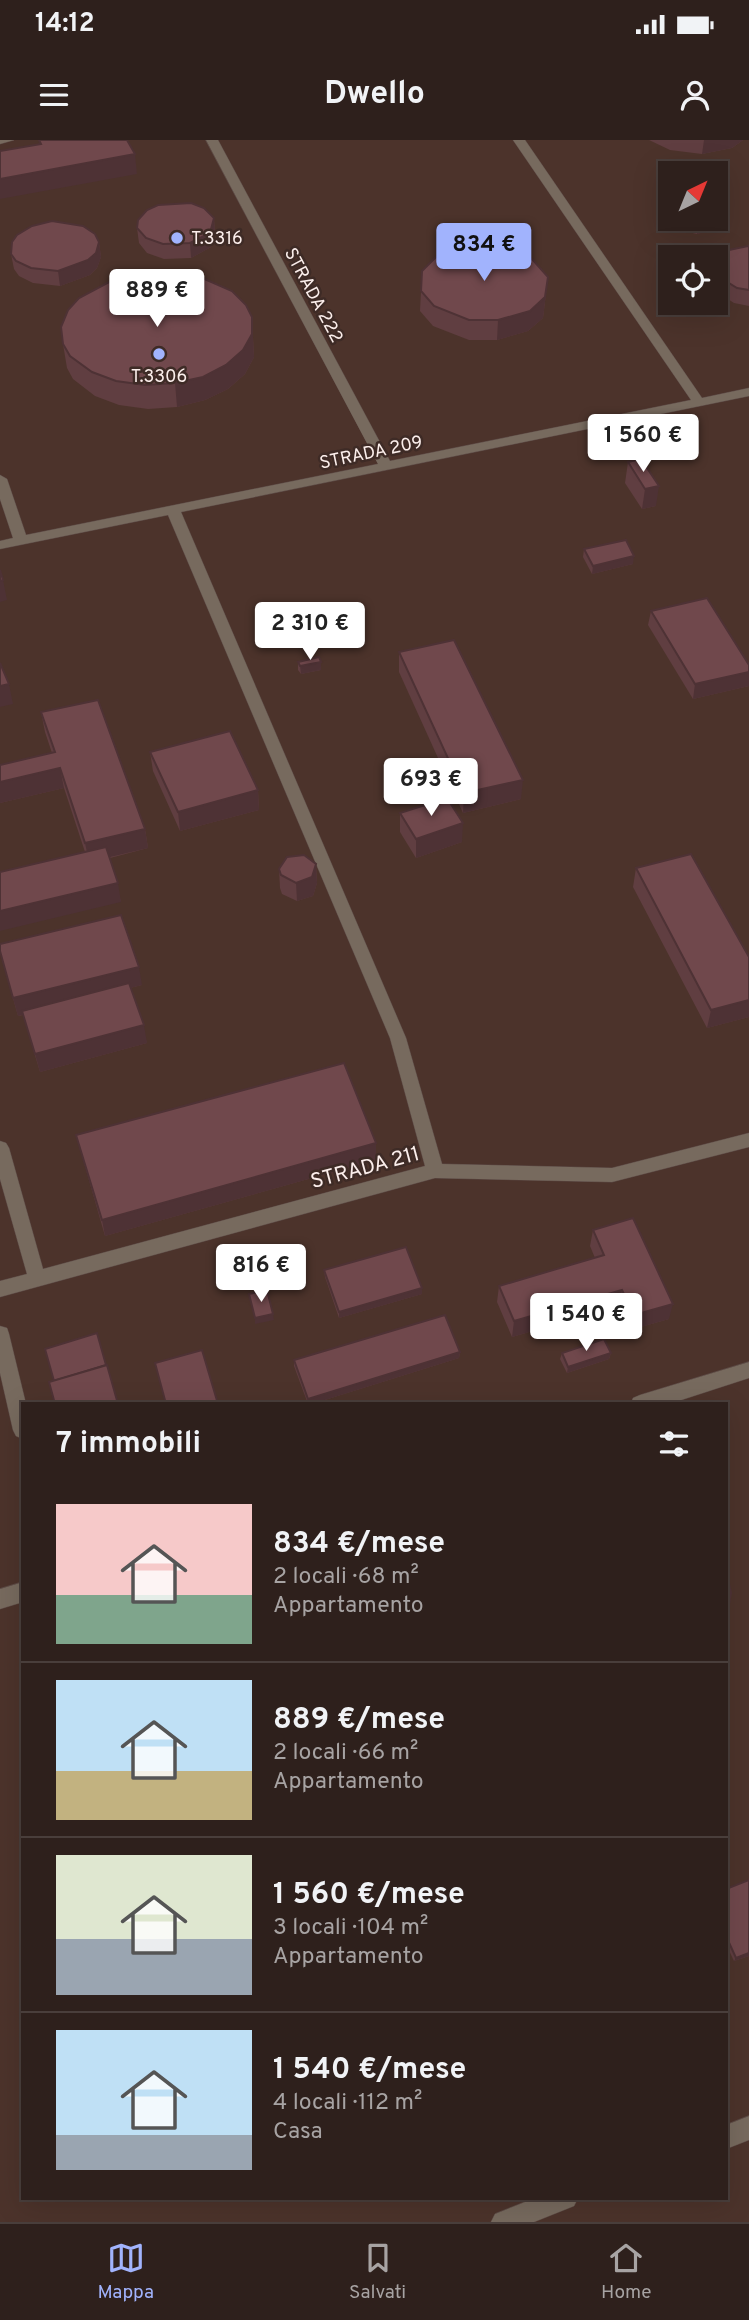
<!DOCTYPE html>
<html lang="it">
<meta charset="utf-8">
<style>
:root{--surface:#2e201c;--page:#3a2d29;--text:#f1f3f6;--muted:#a7a3a3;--line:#493e3b;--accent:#a1b3fd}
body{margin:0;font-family:Overpass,sans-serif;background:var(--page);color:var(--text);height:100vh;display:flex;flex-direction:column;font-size:26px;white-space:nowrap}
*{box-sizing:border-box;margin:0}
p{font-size:23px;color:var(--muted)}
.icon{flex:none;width:38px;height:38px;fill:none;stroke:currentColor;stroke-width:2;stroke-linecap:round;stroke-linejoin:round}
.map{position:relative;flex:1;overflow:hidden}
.panel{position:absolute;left:21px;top:1262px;width:707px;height:798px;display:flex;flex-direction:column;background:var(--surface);border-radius:0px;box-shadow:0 7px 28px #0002,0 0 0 2px var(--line)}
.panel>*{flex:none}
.needle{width:46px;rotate:43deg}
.controls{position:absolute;left:658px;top:21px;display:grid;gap:14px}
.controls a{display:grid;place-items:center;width:70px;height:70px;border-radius:0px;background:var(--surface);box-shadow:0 7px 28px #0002,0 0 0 2px var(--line);font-size:35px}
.price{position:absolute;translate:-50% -60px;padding:0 16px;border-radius:7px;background:#fff;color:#222;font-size:23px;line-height:46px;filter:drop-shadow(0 2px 4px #0008)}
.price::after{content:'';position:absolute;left:50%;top:42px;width:21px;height:16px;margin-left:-10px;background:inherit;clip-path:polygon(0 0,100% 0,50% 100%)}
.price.selected{background:var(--accent);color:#111}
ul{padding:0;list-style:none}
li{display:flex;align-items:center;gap:21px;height:175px;padding:0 35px}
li+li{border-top:2px solid var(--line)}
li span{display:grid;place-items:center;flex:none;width:196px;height:140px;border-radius:0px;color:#555}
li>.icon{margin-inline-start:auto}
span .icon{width:84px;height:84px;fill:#fffc;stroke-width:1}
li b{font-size:30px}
h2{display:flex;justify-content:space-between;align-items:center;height:84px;padding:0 35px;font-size:30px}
.status{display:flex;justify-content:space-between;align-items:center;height:49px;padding:0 35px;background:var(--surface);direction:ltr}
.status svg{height:19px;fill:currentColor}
header{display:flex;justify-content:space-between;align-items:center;height:91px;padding:0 35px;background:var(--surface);font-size:32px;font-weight:700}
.dock{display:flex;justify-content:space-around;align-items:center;height:98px;border-top:2px solid var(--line);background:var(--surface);font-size:19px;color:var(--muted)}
.dock a{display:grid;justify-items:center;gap:4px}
.dock .selected{color:var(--accent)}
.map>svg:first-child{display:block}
.built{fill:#4c332b;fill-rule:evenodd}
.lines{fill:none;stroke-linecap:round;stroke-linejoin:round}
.service-casing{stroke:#5c4a46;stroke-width:1}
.service{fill:#776a5e;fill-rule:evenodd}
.wall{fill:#603e41}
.shaded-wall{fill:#4e3235}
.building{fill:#70484c;stroke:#4e3235;stroke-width:2}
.poi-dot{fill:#a1b3fd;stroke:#3e2b26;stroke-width:2.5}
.labels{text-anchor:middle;stroke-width:5;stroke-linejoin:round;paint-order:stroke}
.far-poi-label{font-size:18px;fill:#fbeeeb;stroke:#3e2b26;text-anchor:start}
.far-street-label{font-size:18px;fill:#fbeeeb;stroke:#3e2b26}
.street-label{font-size:21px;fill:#fbeeeb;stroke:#3e2b26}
</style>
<div class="status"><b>14:12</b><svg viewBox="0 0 49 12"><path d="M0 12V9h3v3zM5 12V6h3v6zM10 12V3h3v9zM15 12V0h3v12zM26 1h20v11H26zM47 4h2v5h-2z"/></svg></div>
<header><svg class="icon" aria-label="menu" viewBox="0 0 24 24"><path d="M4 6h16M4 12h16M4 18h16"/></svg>Dwello<svg class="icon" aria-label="person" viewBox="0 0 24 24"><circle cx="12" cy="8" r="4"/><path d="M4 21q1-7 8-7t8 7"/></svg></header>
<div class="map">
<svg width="749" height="2082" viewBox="0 0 749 2082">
<rect width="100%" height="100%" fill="#3e2b26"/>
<path class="built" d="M0,0H749V2082H0ZM670,33H716V79H670ZM670,117H716V163H670ZM23,1264H726V2058H23Z"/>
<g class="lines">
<g class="service-casing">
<g id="service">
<polygon points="0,0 14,0 0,4"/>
<polygon points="206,0 218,0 390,321 691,260 513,0 525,0 702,258 749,248 749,256 181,372 406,898 442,1024 612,1028 749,993 749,1007 612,1042 435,1038 0,1157 0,1141 27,1134 0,1039 0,1001 6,1003 9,1008 43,1129 425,1026 390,898 168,375 0,409 0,401 13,398 0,359 0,335 7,339 26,395 378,324"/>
<polygon points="0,1186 7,1188 9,1194 26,1264 23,1264 23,1299 16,1296 13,1290 0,1233"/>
<polygon points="749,1222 749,1238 669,1264 631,1264 633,1258 640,1255"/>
<polygon points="23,1442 23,1462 0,1469 0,1449"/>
<polygon points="749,1976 749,2000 726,2009 726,1985"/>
<polygon points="535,2058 578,2058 574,2066 534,2082 491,2082 495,2074"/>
</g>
</g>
<use href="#service" class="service"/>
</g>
<g class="wall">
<polygon points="649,0 743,0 732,8 702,14 670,10"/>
<polygon points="670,45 670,79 716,79 721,83 709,91 697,94 666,87 657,77 658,62"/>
<polygon points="214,78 215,93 211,107 191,118 164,119 147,113 139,103 137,88"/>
<polygon points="99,102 101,117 97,128 90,135 60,146 33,143 19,136 14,129 11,114"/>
<polygon points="749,106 749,166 734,163 719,153 716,147 716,126"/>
<polygon points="422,131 548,137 543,178 528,191 497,200 469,200 433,186 420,171"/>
<polygon points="252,177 254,217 245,234 228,249 205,260 177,267 148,269 119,265 95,256 73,239 67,228 63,204"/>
<polygon points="628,322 656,366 642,369 625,343"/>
<polygon points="584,409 633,424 592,434 583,417"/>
<polygon points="651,471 749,525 749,546 693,559 648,485"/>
<polygon points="399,512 521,659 463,673 399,532"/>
<polygon points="298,522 321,530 301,534 298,530"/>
<polygon points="41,572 145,689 148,708 110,718 121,762 85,712 64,648 0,663 0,625 52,613 45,592"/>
<polygon points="150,612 258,650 259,670 180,691 153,631"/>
<polygon points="400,673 462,702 416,718 400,692"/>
<polygon points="316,724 317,743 313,756 297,761 282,754 280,748 279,729"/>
<polygon points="636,728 749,817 749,877 707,888 633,747"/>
<polygon points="0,812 142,845 130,848 147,903 40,932 23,875 18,876"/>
<polygon points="76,995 376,1003 376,1020 105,1096"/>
<polygon points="593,1090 669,1179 630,1190 619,1166 512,1197 497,1162 499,1146 595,1118 590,1106"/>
<polygon points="324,1130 422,1148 422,1154 339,1178 325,1137"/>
<polygon points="460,1212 459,1218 312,1264 308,1264 294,1226 294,1220"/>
<polygon points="562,1213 611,1213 609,1219 567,1233 560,1219"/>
<polygon points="749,1740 749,1816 734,1821 726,1804 726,1749"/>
</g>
<g class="shaded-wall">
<polygon points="704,0 743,0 732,8 702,14"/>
<polygon points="135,14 137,34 0,59 0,39"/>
<polygon points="725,61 721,83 709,91 697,94 699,79 716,79 716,73"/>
<polygon points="214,78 215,93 211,107 191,118 190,103"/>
<polygon points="99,102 101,117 97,128 90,135 60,146 58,131"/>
<polygon points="548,137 543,178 528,191 497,200 498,180"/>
<polygon points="252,177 254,217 245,234 228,249 205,260 177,267 175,243"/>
<polygon points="659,346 656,366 642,369 645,349"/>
<polygon points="634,416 633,424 592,434 593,426"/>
<polygon points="3,440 7,460 0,462 0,441"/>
<polygon points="321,522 321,530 301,534 300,526"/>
<polygon points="749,532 749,546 693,559 695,544"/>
<polygon points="9,544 13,564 0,567 0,546"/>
<polygon points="60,628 64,648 0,663 0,642"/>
<polygon points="523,640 521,659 463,673 464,653"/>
<polygon points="258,650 259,670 180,691 178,672"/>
<polygon points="463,683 462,702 416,718 416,699"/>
<polygon points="145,689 148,708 89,722 85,703"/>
<polygon points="316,724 317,743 313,756 297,761 296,743"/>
<polygon points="118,743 121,762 0,791 0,771"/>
<polygon points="139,827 142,845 18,876 13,858"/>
<polygon points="749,860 749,877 707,888 711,870"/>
<polygon points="144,885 147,903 40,932 35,914"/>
<polygon points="376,1003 376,1020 105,1096 102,1080"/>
<polygon points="422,1148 422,1154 339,1178 339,1172"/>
<polygon points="622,1150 619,1166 512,1197 514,1181"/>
<polygon points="673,1164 669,1179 630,1190 634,1175"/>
<polygon points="273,1174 274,1180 255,1184 255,1178"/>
<polygon points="460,1212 459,1218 312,1264 308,1264 308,1259"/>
<polygon points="611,1213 609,1219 567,1233 568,1227"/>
<polygon points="749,1813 749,1816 734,1821 736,1818"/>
</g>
<g class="building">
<polygon points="39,0 127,0 135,14 0,39 0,11 41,4"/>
<polygon points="670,45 670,73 668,72 658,62 661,51"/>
<polygon points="716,50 718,50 725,61 724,68 716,73"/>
<polygon points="191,63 204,68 214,78 210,93 190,103 163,104 146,98 137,88 138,80 147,70 158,65"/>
<polygon points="52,81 83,86 95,94 99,102 96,113 88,120 58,131 31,128 16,121 11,114 12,102 17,95 32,86"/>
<polygon points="748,106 749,106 749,150 737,148 721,138 716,127 720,116 729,110"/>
<polygon points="465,107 506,108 532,119 548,137 545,157 530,171 498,180 469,180 434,166 421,151 422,131 436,117"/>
<polygon points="152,133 200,137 232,151 246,165 252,177 252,194 243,210 226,225 203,237 175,243 145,245 116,241 92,232 70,216 63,204 61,187 68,170 79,158 111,141"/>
<polygon points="641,319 659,346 645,349 628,322"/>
<polygon points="626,400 634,416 593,426 584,409"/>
<polygon points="0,430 3,440 0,441"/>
<polygon points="707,458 749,525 749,532 695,544 651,471"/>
<polygon points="454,500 523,640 464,653 399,512"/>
<polygon points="319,517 321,522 300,526 298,522"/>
<polygon points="0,523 9,544 0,546"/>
<polygon points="98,560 145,689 85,703 60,628 0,642 0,625 55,612 41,572"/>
<polygon points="230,591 258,650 178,672 150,612"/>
<polygon points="447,658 463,683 416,699 400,673"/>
<polygon points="106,707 118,743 0,771 0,732"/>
<polygon points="691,714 749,817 749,860 711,870 636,728"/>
<polygon points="304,715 316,724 312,737 296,743 281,735 279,729 287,717"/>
<polygon points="121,775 139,827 13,858 0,811 0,804"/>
<polygon points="129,843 144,885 35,914 22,871"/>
<polygon points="344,923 376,1003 102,1080 76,995"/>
<polygon points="633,1078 673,1164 634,1175 622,1150 514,1181 499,1146 604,1115 593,1090"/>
<polygon points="406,1107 422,1148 339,1172 324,1130"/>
<polygon points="267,1150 273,1174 255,1178 249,1154"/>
<polygon points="445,1175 460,1212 308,1259 294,1220"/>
<polygon points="97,1193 106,1225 54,1241 45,1209"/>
<polygon points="604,1199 611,1213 568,1227 562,1213"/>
<polygon points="202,1210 218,1264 166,1264 155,1223"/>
<polygon points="107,1225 118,1264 55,1264 49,1242"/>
<polygon points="726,1430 731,1453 729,1464 726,1468"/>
<polygon points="749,1740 749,1813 736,1818 726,1796 726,1749"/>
</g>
<g class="poi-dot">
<circle cx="177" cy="98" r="7"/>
<circle cx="159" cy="214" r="7"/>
</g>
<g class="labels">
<g class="far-poi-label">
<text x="191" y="104">T.3316</text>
<text x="159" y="242" text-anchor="middle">T.3306</text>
</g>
<g class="far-street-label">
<text transform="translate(314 155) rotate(62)" y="6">STRADA 222</text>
<text transform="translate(371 312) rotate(-12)" y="6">STRADA 209</text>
</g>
<g class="street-label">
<text transform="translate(365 1027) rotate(-15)" y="7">STRADA 211</text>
</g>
</g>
</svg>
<div class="controls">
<a><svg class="needle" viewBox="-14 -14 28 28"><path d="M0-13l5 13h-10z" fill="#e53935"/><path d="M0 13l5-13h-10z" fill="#a7a3a3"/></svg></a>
<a><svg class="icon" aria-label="locate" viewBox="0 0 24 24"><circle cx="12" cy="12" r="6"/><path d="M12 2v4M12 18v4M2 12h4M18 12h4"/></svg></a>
</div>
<b class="price selected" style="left:484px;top:143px">834 €</b>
<b class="price" style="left:157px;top:189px">889 €</b>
<b class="price" style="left:643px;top:334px">1 560 €</b>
<b class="price" style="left:310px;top:522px">2 310 €</b>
<b class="price" style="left:431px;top:678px">693 €</b>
<b class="price" style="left:261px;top:1164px">816 €</b>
<b class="price" style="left:586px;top:1213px">1 540 €</b>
<section class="panel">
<h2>7 immobili<svg class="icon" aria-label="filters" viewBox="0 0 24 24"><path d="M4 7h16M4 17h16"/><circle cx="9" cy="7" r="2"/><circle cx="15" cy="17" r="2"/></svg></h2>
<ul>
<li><span style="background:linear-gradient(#f6c9c9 65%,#7fa58c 0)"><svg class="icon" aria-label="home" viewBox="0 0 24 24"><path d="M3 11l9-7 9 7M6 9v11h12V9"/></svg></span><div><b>834 €/mese</b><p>2 locali · 68 m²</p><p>Appartamento</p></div></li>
<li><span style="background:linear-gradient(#bfe0f5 65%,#c2b280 0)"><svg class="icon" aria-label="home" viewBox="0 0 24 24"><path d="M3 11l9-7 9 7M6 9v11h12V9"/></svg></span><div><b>889 €/mese</b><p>2 locali · 66 m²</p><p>Appartamento</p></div></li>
<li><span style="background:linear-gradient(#dfe7d0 60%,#9aa5b1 0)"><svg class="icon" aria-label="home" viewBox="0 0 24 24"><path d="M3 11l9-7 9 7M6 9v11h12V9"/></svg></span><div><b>1 560 €/mese</b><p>3 locali · 104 m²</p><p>Appartamento</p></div></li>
<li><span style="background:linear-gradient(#bfe0f5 75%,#9aa5b1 0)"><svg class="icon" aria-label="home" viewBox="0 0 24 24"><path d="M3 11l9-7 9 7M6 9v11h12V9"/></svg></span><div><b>1 540 €/mese</b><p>4 locali · 112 m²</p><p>Casa</p></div></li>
</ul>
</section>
</div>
<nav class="dock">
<a class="selected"><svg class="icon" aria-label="map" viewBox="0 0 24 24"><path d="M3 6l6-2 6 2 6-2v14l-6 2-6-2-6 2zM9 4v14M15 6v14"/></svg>Mappa</a>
<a><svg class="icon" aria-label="saved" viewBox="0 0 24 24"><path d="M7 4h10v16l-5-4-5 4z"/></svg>Salvati</a>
<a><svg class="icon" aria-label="home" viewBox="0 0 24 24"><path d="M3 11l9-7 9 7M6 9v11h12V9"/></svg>Home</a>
</nav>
